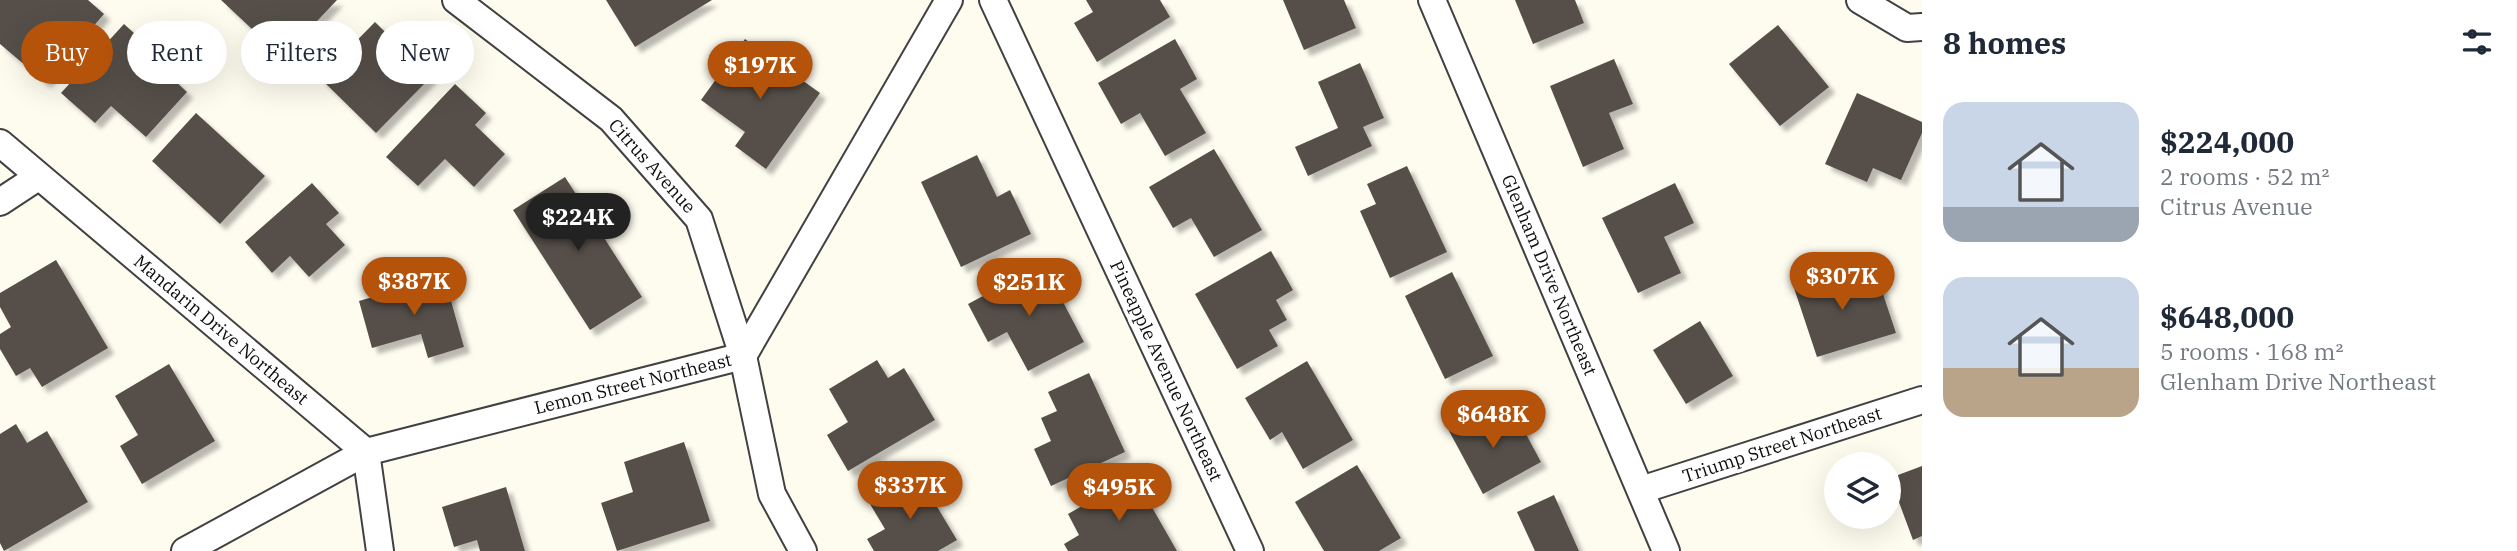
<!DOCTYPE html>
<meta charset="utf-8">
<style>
:root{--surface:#fff;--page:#f2f2f3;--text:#1f2937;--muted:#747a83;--accent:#b45309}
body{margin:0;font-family:"IBM Plex Serif",serif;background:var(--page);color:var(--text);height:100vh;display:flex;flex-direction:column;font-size:26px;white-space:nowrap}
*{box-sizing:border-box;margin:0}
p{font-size:23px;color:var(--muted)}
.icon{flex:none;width:38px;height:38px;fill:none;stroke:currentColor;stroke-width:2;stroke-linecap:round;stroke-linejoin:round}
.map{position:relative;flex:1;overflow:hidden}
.panel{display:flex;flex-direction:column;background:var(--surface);width:595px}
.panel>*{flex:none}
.hud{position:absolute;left:21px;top:21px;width:665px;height:63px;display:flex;gap:14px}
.fabs{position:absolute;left:1824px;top:452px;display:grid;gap:14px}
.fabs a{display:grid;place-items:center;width:77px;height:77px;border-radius:50%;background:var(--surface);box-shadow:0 7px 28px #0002;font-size:35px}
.price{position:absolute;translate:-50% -60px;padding:0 16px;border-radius:24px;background:var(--accent);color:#fff;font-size:23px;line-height:46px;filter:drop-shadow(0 2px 4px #0008)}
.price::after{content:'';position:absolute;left:50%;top:42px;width:21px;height:16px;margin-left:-10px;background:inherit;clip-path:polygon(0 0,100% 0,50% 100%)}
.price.selected{background:#222;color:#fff}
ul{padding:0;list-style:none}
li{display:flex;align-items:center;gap:21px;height:175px;padding:0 21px}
li span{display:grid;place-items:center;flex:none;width:196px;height:140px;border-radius:21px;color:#555}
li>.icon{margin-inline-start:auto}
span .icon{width:84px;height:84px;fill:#fffc;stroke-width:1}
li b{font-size:30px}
h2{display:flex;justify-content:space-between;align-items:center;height:84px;padding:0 21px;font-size:30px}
.tag{padding:0 24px;border-radius:32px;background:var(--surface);box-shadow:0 7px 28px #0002;font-size:24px;line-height:63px}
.tag.selected{background:var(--accent);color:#fff}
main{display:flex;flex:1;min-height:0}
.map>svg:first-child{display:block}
.building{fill:#564f4a;filter:url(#shadow)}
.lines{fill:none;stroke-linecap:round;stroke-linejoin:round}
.minor-casing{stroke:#414141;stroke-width:30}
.minor{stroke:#fff;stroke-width:26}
.labels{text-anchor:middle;stroke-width:7;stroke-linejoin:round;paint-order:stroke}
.street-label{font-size:18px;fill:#0e0e0e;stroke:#fff}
</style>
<main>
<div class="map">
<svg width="1922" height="551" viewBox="0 0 1922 551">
<defs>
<filter id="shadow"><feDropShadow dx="6" dy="6" stdDeviation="2" flood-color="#0004"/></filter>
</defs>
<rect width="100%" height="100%" fill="#fefbef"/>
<g class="building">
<polygon points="0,0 88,0 104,14 45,82 0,44"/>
<polygon points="221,0 337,0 302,37 287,23 268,44"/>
<polygon points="606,0 712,0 635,47"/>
<polygon points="1086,0 1160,0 1170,17 1097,62 1074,23 1093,12"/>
<polygon points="1283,0 1344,0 1356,28 1304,50"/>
<polygon points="1515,0 1575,0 1584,23 1533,44"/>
<polygon points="375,22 431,77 376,133 320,78"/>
<polygon points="124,24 177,72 172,78 187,92 146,137 111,106 95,123 61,93"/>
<polygon points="1778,25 1829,87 1780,126 1729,64"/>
<polygon points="745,39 820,93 766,169 735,146 745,132 701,100"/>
<polygon points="1175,39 1197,79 1180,89 1206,133 1165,156 1140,113 1121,124 1098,83"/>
<polygon points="1614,59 1633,104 1609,113 1624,149 1583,167 1550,86"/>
<polygon points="1360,63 1384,118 1363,127 1372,146 1308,176 1295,147 1338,128 1318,82"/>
<polygon points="455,84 486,113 475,125 505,154 474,187 445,159 418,186 386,157"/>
<polygon points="1857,93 1922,122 1922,133 1901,180 1873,168 1867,182 1825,164"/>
<polygon points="196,113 265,176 220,224 152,161"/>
<polygon points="1214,149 1262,230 1214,257 1191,218 1173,228 1149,187"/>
<polygon points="977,155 997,197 1010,190 1031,234 961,267 921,182"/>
<polygon points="1407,166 1447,252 1390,278 1360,211 1376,204 1367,184"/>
<polygon points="565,177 642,297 590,330 513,210"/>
<polygon points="312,183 339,213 326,224 345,245 309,277 290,256 272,273 245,242"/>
<polygon points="1675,183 1694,223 1664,237 1681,273 1638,293 1602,218"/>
<polygon points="1271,251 1293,290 1276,300 1287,320 1269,330 1278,346 1237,369 1195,294"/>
<polygon points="56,260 108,348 42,387 30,368 16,376 0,349 0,334 11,327 0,307 0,293"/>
<polygon points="1043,264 1084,342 1028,371 1007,332 988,342 968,304"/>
<polygon points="1835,268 1841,288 1877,276 1896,333 1817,357 1792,282"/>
<polygon points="1452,272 1493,356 1445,379 1405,296"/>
<polygon points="444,276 464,347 428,358 421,334 372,348 359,301"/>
<polygon points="1700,321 1733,376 1686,404 1653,350"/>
<polygon points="877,360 888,378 904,368 935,420 848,471 827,435 848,422 829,389"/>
<polygon points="1307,361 1353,440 1303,469 1282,432 1270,440 1245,398"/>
<polygon points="169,364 215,441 142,484 120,446 138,435 115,396"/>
<polygon points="1089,373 1125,452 1051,486 1034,449 1051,441 1041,418 1057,411 1048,392"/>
<polygon points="1488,407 1502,433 1520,423 1541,462 1483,494 1448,429"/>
<polygon points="16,424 27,443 47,431 88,502 4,551 0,543 0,434"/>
<polygon points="684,442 710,521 617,551 601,503 633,492 624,462"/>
<polygon points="1357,465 1401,538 1379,551 1324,551 1295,502"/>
<polygon points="1922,466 1922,536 1913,540 1890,478"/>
<polygon points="918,475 957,540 938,551 874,551 867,539 885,529 870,504"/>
<polygon points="1134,476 1177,551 1068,551 1064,544 1079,535 1068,514"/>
<polygon points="506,487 525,551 480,551 477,540 454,547 442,507"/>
<polygon points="1554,495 1579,551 1535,551 1517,512"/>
</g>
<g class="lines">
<g class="minor-casing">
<g id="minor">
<polyline points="456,0 611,119 699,219 743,356 772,494 803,551"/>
<polyline points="993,0 1250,551"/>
<polyline points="1432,0 1666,551"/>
<polyline points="1860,0 1907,28 1922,27"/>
<polyline points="0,143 366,452 380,551"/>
<polyline points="0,202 38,177"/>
<polyline points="1641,490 1922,400"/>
<polyline points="185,551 366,452 743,356 949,0"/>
</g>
</g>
<use href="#minor" class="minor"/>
</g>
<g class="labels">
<g class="street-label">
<text transform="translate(652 166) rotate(48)" y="6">Citrus Avenue</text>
<text transform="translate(1549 275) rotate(67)" y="6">Glenham Drive Northeast</text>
<text transform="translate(221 330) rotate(40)" y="6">Mandarin Drive Northeast</text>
<text transform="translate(1166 371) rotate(65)" y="6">Pineapple Avenue Northeast</text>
<text transform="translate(633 384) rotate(-14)" y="6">Lemon Street Northeast</text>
<text transform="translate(1782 445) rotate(-18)" y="6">Triump Street Northeast</text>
</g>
</g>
</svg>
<div class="fabs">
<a><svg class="icon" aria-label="layers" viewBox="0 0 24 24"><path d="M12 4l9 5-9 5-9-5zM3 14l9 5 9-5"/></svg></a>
</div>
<b class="price" style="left:760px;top:101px">$197K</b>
<b class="price selected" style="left:578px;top:253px">$224K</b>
<b class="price" style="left:1842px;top:312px">$307K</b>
<b class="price" style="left:414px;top:317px">$387K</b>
<b class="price" style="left:1029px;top:318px">$251K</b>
<b class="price" style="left:1493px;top:450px">$648K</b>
<b class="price" style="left:910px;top:521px">$337K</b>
<b class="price" style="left:1119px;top:523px">$495K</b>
<div class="hud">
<a class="tag selected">Buy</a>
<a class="tag">Rent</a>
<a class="tag">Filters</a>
<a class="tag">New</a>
</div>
</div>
<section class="panel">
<h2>8 homes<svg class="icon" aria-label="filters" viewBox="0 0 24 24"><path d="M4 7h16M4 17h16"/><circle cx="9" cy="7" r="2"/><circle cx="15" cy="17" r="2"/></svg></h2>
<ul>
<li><span style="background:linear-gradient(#c9d6e8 75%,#9aa5b1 0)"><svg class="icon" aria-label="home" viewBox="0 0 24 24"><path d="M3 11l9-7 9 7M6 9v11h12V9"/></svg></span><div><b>$224,000</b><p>2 rooms · 52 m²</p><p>Citrus Avenue</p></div></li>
<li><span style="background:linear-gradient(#c9d6e8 65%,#b9a48a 0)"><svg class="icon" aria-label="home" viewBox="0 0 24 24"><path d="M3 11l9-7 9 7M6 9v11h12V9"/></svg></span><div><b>$648,000</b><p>5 rooms · 168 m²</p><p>Glenham Drive Northeast</p></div></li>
</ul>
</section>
</main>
